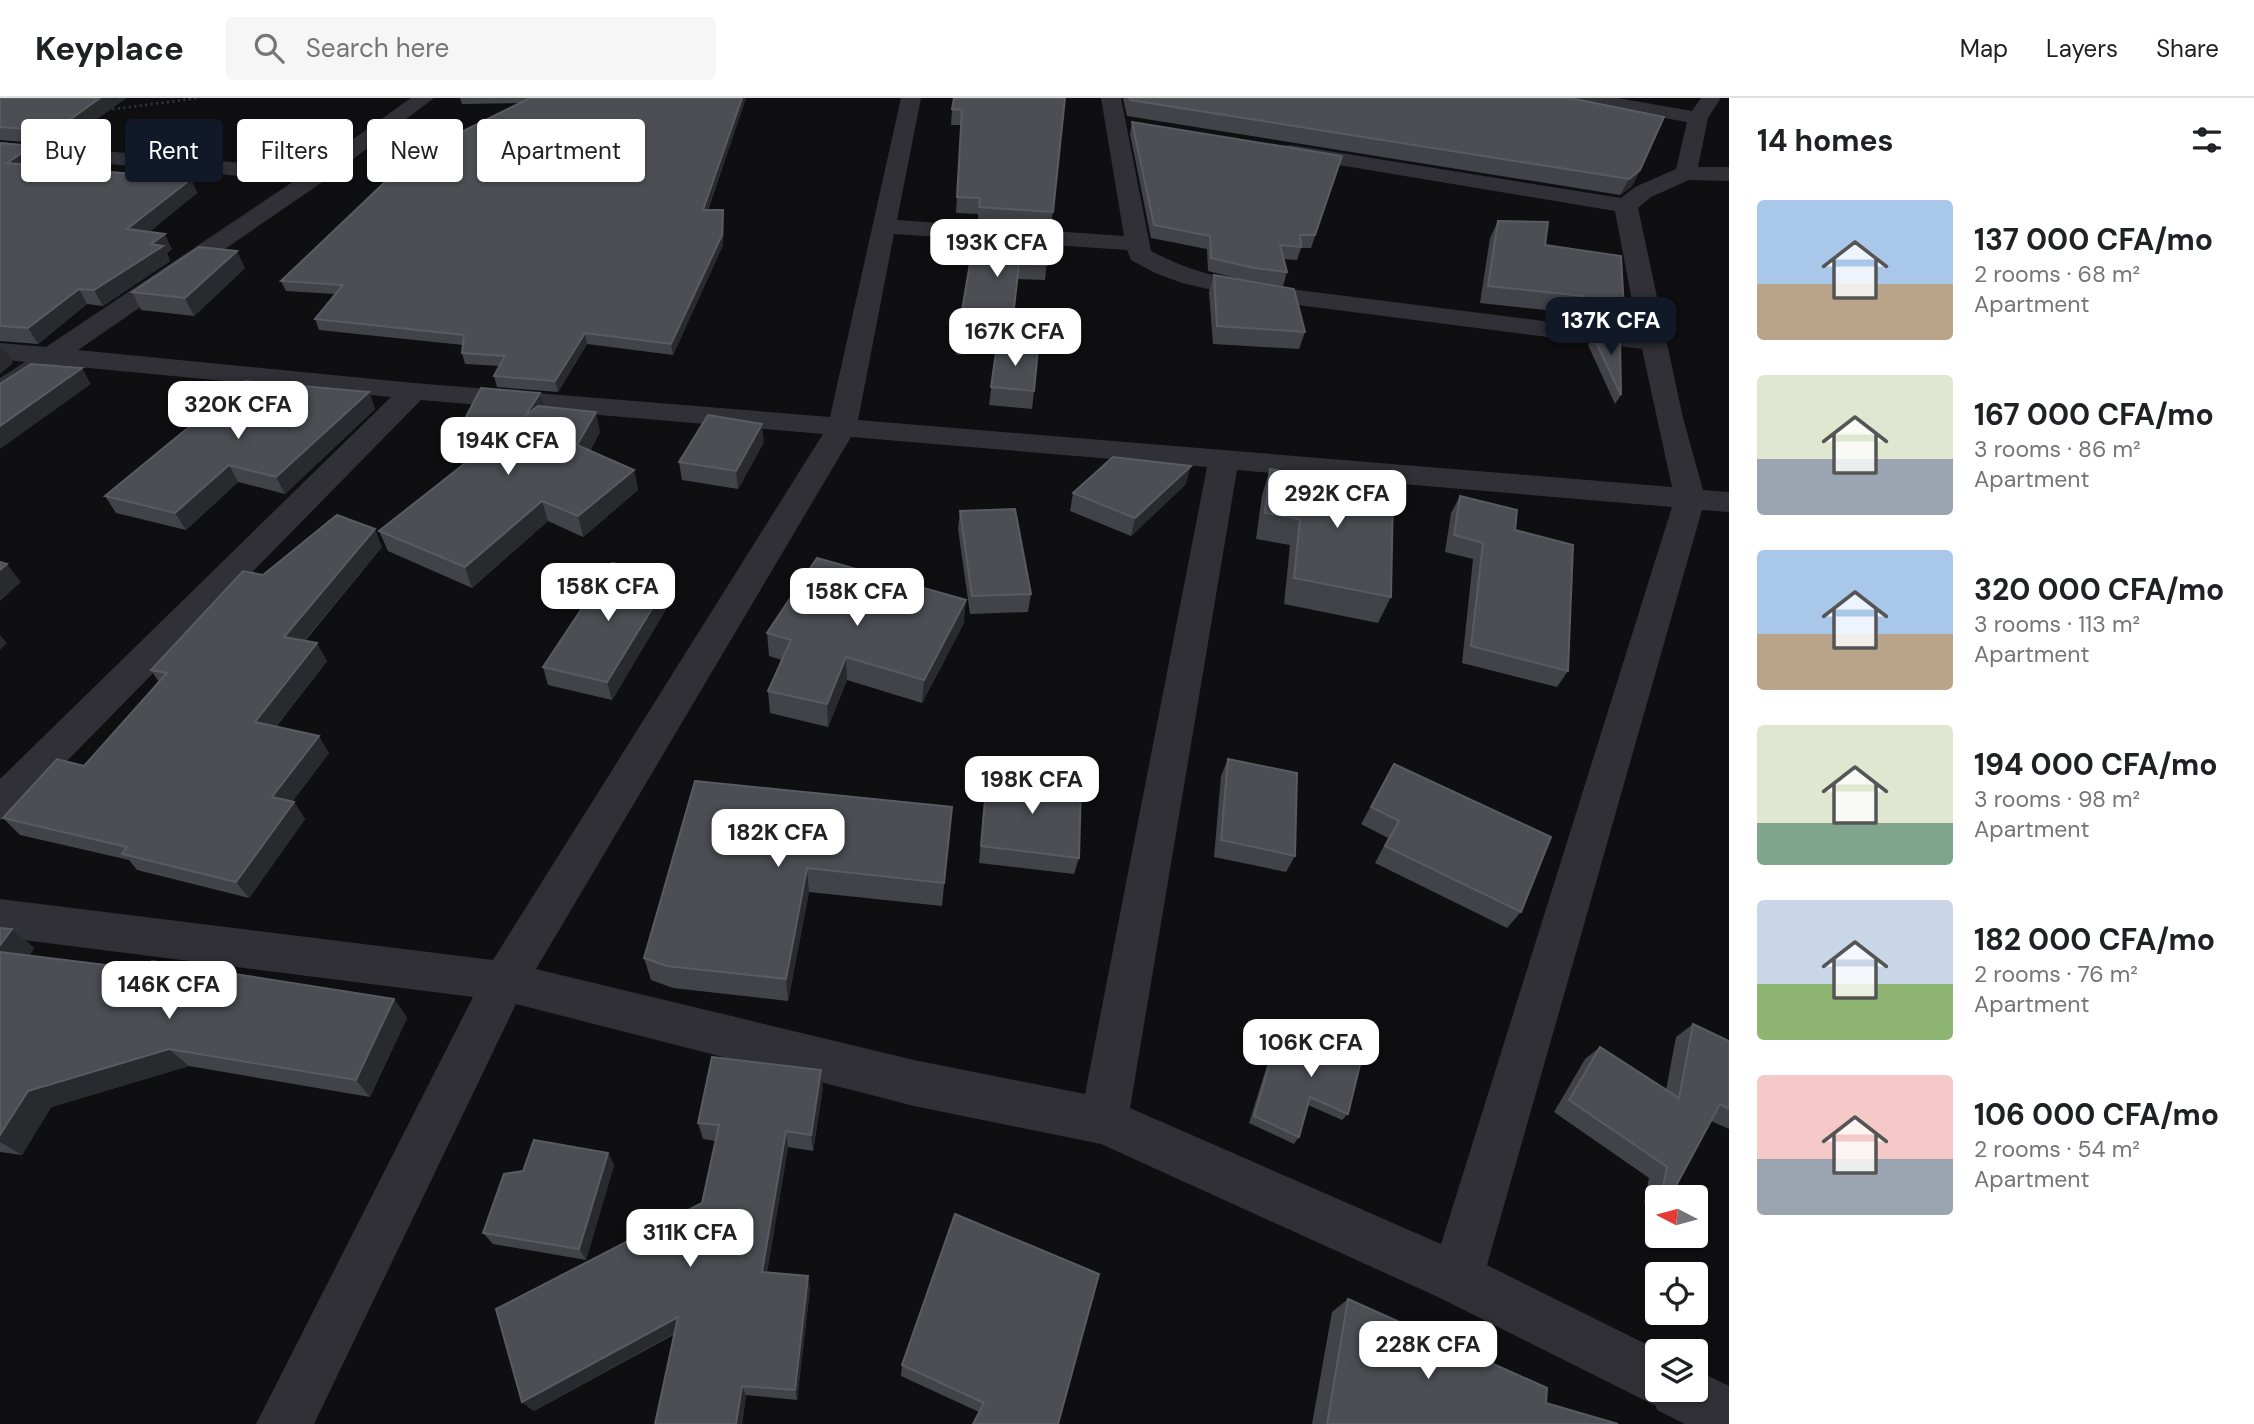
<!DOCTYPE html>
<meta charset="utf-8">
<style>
:root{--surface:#fff;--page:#f6f6f6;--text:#202124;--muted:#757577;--line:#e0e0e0;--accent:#111827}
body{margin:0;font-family:"DM Sans",sans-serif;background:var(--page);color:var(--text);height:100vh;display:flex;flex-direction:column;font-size:26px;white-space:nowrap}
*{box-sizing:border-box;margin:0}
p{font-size:23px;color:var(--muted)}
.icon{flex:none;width:38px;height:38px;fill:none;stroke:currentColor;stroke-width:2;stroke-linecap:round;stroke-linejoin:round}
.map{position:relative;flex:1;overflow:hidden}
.side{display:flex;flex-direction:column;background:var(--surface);width:525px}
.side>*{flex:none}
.hud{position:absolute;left:21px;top:21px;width:665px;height:63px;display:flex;gap:14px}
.needle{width:46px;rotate:276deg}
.controls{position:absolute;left:1645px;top:1087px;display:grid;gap:14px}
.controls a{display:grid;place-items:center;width:63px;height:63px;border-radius:7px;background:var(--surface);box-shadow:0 2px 5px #0004;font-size:35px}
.price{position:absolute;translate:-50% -60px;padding:0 16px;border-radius:14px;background:#fff;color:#222;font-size:23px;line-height:46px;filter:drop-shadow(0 2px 4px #0008)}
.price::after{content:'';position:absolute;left:50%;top:42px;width:21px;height:16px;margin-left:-10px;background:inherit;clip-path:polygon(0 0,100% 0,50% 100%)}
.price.current{background:var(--accent);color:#fff}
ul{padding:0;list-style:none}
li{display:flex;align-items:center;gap:21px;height:175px;padding:0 28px}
li span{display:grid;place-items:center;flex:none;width:196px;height:140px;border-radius:7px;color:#555}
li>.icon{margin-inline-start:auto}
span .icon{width:84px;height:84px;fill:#fffc;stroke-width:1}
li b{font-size:30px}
h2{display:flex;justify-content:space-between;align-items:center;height:84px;padding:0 28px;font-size:30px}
.tag{padding:0 24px;border-radius:7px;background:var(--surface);box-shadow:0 2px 5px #0004;font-size:24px;line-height:63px}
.tag.current{background:var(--accent);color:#fff}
header{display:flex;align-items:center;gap:42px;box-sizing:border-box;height:98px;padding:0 35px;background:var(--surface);border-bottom:2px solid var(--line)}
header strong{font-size:33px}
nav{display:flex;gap:38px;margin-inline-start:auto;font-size:24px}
.search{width:490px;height:63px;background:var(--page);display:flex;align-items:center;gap:18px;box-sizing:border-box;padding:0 24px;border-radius:7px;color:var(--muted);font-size:26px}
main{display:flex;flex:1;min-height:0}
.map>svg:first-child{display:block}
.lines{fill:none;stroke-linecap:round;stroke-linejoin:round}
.path{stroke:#36373d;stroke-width:2.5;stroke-dasharray:2 3.5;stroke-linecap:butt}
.minor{fill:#303036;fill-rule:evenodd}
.wall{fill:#424349}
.shaded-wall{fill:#292a2e}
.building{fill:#4c4e54;stroke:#595b63;stroke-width:2}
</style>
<header>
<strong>Keyplace</strong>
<div class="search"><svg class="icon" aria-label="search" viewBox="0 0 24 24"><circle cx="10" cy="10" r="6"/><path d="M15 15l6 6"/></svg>Search here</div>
<nav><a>Map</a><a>Layers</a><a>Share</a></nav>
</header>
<main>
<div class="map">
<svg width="1729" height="1326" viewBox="0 0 1729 1326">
<rect width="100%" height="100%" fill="#0f0f11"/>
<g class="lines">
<polyline class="path" points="107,12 199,0"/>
<path class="minor" d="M411,0H434L324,83L78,252L414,285L830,319L901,0H921L897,122L1124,138L1101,0H1121L1151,153C1183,170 1215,179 1250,186L1638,235L1615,113L1291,59L1283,58L1280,53L1283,48L1291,47L1621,100L1635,89L1676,71L1687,24L1583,6L1576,4L1573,0H1618L1692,13L1701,0H1721L1708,20L1698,69H1729V83L1689,82L1651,99L1638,110L1683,320L1703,392L1729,394V414L1702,412L1487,1167L1660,1253H1657V1292H1696V1272L1729,1288V1326H1685L1657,1312L1656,1308L1438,1199L1101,1046L914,1008L516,906L314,1326H256L473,899L0,839V801L493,862L823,336L421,302L14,717L0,722V681L391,299L57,267L10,299L0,301V280L25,264L0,261V245L46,249L294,83L0,56V44L311,71ZM894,136L1127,152L1131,162L1155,175L1182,185L1250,201L1642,251L1672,389L858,322ZM851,339L1207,369L1085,996L914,962L536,871ZM1237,372L1672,409L1441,1146L1130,1010Z"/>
</g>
<g class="wall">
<polygon points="0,0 126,0 61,47 0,42"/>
<polygon points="460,0 746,0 708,112 723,112 724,122 723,147 673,257 587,246 558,294 497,289 494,278 500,268 465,266 462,255 463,247 319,232 315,221 335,196 286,193 281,183 424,73 519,5 462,6"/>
<polygon points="1065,0 1051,130 978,125 978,116 956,115 961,27 951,27 952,11"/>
<polygon points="1123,0 1570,0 1640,72 1632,88 1620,97 1127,18"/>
<polygon points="1132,24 1342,58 1311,150 1301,150 1297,162 1283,161 1287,174 1283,188 1253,184 1305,234 1299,251 1213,246 1209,194 1214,177 1248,183 1208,173 1207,151 1151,140 1130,36"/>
<polygon points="0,45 40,62 32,68 191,81 197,95 149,134 172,151 167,155 170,163 103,208 87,206 38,246 0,243"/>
<polygon points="1498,123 1545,147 1624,212 1614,229 1579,225 1574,215 1480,205 1490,140"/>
<polygon points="976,130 1050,135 1045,182 1017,181 1010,248 1034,293 1032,311 989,307 996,253 956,257 957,242"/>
<polygon points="245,170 194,218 141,212 132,194"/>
<polygon points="1593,238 1621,297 1615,306 1588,247"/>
<polygon points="369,294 375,311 285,396 238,384 186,432 116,415 105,398"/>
<polygon points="543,308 600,334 590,353 634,372 638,392 583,439 548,423 472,490 388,453 379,433 477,356 464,355 458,334"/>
<polygon points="764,344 738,391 682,382 679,364"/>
<polygon points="1270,371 1391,499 1378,525 1284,506 1290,447 1256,441 1262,397"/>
<polygon points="1186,386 1131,438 1070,413 1073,395"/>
<polygon points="1460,398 1515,432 1568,573 1557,589 1462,565 1473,461 1445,454 1451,415"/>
<polygon points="960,413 1031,496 1028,514 970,516 958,431"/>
<polygon points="382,449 305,543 327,563 276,629 329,655 292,704 294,704 305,721 249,800 137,772 129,762 20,737 3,720 84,668 159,584 151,572 263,477"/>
<polygon points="675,496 612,602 548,587 543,569"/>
<polygon points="964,525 922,605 847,582 828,629 770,615 768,593 782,562 769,558 767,535"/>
<polygon points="1228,661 1295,758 1286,774 1214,759 1221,678"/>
<polygon points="1394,666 1521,814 1507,830 1375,765 1388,740 1361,726"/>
<polygon points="987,677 1079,760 1074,776 979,765"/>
<polygon points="695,683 952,709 942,808 809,794 788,903 673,890 651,882 644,860"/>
<polygon points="0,830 12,831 34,850 29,858 394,901 407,920 370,999 189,968 51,1009 22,1057 0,1054"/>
<polygon points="1310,923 1348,1016 1342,1022 1308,1007 1299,1039 1294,1046 1249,1025 1269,961 1273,954 1296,964 1305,931"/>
<polygon points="1693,926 1729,943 1729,1031 1711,1023 1671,1097 1668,1099 1657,1099 1657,1106 1653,1108 1644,1105 1649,1080 1554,1014 1585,961 1600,949 1666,992 1676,939"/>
<polygon points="823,989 813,1053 788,1049 767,1174 810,1190 797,1302 746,1297 742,1326 655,1326 675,1236 534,1313 522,1304 702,1105 716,1043 703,1041 698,1025"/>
<polygon points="608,1055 614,1067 586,1162 493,1146 483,1135 523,1073"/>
<polygon points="1348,1201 1546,1305 1618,1326 1312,1326 1332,1214"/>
<polygon points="902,1267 1058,1326 979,1314 901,1278"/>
</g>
<g class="shaded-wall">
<polygon points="100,0 126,0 61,47 54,33"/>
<polygon points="742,0 746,0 704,122 703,112"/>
<polygon points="32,48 40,62 15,80 7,65"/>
<polygon points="1640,72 1632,88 1620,97 1629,81"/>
<polygon points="191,81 197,95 134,146 127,131"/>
<polygon points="723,112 724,122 723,147 673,257 671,246"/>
<polygon points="165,136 172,151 167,155 170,163 103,208 94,192"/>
<polygon points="237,153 245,170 194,218 185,200"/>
<polygon points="79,191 87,206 38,246 28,230"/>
<polygon points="585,235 587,246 558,294 555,283"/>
<polygon points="3,250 13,265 0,276 0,252"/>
<polygon points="82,270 91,286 0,351 0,328"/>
<polygon points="369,294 375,311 285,396 276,379"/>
<polygon points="540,295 545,315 525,318"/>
<polygon points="596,314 600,334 582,368 577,347"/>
<polygon points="762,326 764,344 738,391 736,373"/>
<polygon points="229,367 238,384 186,432 175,415"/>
<polygon points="1191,368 1186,386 1131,438 1135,420"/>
<polygon points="634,372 638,392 583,439 578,418"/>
<polygon points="542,403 548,423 472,490 465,469"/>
<polygon points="375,431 382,449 293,556 284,539"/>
<polygon points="7,466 21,484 0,503 0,472"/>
<polygon points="672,478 675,496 612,602 607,584"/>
<polygon points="966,502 964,525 922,605 924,582"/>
<polygon points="0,537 7,545 0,552"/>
<polygon points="317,545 327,563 266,641 255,624"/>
<polygon points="846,559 847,582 828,629 827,606"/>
<polygon points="319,638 329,655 283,716 272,699"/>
<polygon points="294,704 305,721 249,800 236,784"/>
<polygon points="807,770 809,794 788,903 786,881"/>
<polygon points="12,831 34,850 18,872 0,857 0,847"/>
<polygon points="394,901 407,920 370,999 356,982"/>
<polygon points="169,951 189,968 51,1009 22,1057 0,1044 0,1037 28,993"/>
<polygon points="821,972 823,989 813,1053 811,1037"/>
<polygon points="786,1033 788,1049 765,1187 762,1174"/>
<polygon points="608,1055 614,1067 586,1162 579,1151"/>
<polygon points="808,1178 810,1190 797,1302 795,1292"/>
<polygon points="678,1219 684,1230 534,1313 522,1304"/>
<polygon points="742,1288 746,1297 742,1326 736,1326"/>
</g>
<g class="building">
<polygon points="0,0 100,0 54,33 0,29"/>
<polygon points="530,0 742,0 703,112 723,112 722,137 671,246 585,235 555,283 494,278 505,258 462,255 464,237 315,221 343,187 281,183 404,66 424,73 457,36"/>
<polygon points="954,0 1065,0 1053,114 979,109 980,100 957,99 962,12 952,11"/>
<polygon points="1129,0 1570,0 1664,19 1640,72 1629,81 1130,2"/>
<polygon points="1132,24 1342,58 1315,137 1300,137 1301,149 1280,147 1287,174 1254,170 1211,160 1210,138 1154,127"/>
<polygon points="0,45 32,48 7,65 191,81 127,131 165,136 151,146 163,148 94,192 79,191 28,230 0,228"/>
<polygon points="1498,123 1548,124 1545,147 1621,158 1624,212 1588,207 1583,198 1488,188"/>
<polygon points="976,130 1050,135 1047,167 1019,166 1011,236 957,242"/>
<polygon points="199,149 237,153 185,200 132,194"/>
<polygon points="1214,177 1294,191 1305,234 1217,228"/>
<polygon points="1593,238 1620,241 1621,297"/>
<polygon points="997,247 1038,251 1034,293 991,289"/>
<polygon points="31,266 82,270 0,328 0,286"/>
<polygon points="245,283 369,294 276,379 229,367 175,415 105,398"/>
<polygon points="481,290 540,295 525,318 538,308 596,314 577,347 634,372 578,418 542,403 465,469 379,433 501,337 458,334"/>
<polygon points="708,317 762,326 736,373 679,364"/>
<polygon points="1113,359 1191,368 1135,420 1073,395"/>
<polygon points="1270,371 1393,393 1391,499 1294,480 1300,421 1265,415"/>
<polygon points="1460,398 1517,412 1515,432 1573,447 1568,573 1471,548 1483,445 1454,437"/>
<polygon points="1015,411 1031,496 972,498 960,413"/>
<polygon points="337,417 375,431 284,539 317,545 255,624 319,638 272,699 294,704 236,784 122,756 127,749 3,720 57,661 84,668 167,575 151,572 243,473 263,477"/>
<polygon points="817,460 966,502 924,582 846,559 827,606 768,593 791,542 767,535"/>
<polygon points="0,464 7,466 0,472"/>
<polygon points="612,465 672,478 607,584 543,569"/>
<polygon points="1228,661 1297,675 1295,758 1221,742"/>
<polygon points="1394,666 1551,739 1521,814 1385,748 1399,723 1371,709"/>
<polygon points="987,677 1081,687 1079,760 981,748"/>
<polygon points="695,683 952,709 944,785 807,770 786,881 667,868 644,860"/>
<polygon points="0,830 12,831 0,847"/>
<polygon points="0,854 146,872 152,863 394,901 356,982 169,951 28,993 0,1037"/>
<polygon points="1310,923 1365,946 1348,1016 1310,999 1299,1039 1254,1018 1273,954 1299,965"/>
<polygon points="1693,926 1729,943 1729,1011 1720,1006 1671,1097 1662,1094 1667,1069 1569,1002 1600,949 1679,1000"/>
<polygon points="712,959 821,972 811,1037 786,1033 762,1174 808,1178 795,1292 742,1288 736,1326 655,1326 678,1219 522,1304 496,1211 702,1105 719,1027 698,1025"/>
<polygon points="534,1042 608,1055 579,1151 483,1135 504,1076 523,1073"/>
<polygon points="955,1116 1099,1176 1058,1326 973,1326 984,1305 902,1267"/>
<polygon points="1348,1201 1547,1290 1546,1305 1618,1326 1327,1326"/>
</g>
</svg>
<div class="controls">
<a><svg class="needle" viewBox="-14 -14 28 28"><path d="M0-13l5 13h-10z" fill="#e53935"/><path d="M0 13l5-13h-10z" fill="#757577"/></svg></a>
<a><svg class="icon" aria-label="locate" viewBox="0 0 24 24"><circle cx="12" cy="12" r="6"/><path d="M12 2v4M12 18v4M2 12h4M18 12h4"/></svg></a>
<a><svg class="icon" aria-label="layers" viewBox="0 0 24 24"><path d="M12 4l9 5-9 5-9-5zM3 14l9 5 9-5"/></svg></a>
</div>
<b class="price" style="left:997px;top:181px">193K CFA</b>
<b class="price current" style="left:1611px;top:259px">137K CFA</b>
<b class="price" style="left:1015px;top:270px">167K CFA</b>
<b class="price" style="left:238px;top:343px">320K CFA</b>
<b class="price" style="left:508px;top:379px">194K CFA</b>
<b class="price" style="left:1337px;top:432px">292K CFA</b>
<b class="price" style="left:608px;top:525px">158K CFA</b>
<b class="price" style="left:857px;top:530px">158K CFA</b>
<b class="price" style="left:1032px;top:718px">198K CFA</b>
<b class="price" style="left:778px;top:771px">182K CFA</b>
<b class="price" style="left:169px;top:923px">146K CFA</b>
<b class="price" style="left:1311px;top:981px">106K CFA</b>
<b class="price" style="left:690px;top:1171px">311K CFA</b>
<b class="price" style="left:1428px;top:1283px">228K CFA</b>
<div class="hud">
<a class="tag">Buy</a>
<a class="tag current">Rent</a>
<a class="tag">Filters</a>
<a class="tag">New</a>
<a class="tag">Apartment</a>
</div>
</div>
<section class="side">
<h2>14 homes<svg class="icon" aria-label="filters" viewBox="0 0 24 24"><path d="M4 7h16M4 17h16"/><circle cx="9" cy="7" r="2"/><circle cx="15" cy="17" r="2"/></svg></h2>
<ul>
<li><span style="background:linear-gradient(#a9c7e8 60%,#b9a48a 0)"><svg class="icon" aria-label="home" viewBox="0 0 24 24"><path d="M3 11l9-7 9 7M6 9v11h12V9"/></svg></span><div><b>137 000 CFA/mo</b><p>2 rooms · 68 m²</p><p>Apartment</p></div></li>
<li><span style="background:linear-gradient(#dfe7d0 60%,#9aa5b1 0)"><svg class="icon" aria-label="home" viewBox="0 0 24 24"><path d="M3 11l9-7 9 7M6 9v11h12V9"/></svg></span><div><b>167 000 CFA/mo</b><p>3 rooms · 86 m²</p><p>Apartment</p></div></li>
<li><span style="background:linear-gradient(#a9c7e8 60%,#b9a48a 0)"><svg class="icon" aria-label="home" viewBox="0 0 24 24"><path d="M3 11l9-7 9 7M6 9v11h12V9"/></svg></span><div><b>320 000 CFA/mo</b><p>3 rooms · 113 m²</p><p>Apartment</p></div></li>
<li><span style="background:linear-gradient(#dfe7d0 70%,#7fa58c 0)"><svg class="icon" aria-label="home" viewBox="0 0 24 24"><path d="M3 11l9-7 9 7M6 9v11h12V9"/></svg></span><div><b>194 000 CFA/mo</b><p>3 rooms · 98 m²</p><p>Apartment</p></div></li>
<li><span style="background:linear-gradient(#c9d6e8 60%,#8fb573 0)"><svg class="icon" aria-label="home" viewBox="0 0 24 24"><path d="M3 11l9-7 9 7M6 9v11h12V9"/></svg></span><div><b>182 000 CFA/mo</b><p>2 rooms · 76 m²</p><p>Apartment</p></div></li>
<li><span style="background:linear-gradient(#f6c9c9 60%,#9aa5b1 0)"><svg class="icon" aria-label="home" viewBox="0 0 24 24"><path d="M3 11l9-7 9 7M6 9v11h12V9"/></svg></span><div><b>106 000 CFA/mo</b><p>2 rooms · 54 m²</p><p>Apartment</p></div></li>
</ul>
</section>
</main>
